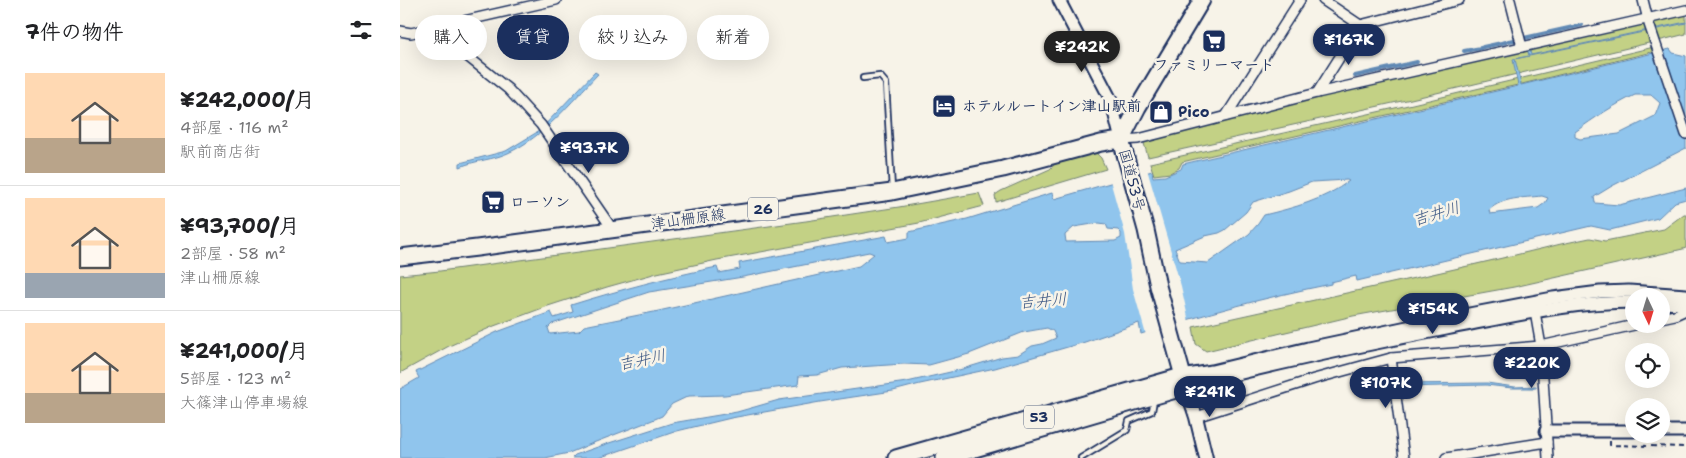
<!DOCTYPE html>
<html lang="ja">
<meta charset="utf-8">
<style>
:root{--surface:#fff;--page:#f6f6f6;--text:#202124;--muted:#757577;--line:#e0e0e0;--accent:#1b2f5e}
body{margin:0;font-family:"Shantell Sans","Klee One",sans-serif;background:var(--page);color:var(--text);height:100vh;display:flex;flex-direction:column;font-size:19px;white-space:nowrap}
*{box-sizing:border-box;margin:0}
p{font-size:16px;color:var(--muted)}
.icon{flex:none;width:28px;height:28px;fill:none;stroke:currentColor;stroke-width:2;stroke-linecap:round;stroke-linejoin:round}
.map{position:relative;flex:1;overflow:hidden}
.sheet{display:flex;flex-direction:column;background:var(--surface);width:400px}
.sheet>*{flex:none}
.hud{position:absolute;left:15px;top:15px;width:475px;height:45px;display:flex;gap:10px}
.needle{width:32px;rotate:176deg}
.buttons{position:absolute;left:1225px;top:288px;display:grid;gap:10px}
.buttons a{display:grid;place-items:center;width:45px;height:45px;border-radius:50%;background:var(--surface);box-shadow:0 5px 20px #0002;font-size:25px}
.price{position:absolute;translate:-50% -42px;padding:0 11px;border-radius:18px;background:var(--accent);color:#fff;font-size:16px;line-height:32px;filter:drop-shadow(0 1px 2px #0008)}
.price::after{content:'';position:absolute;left:50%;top:30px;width:15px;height:11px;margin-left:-8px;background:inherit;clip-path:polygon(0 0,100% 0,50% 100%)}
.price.active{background:#222;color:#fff}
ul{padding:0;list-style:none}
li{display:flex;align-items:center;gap:15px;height:125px;padding:0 25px}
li+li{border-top:1px solid var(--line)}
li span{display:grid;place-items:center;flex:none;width:140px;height:100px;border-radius:0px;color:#555}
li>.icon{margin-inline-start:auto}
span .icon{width:60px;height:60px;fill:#fffc;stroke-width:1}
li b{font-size:21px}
h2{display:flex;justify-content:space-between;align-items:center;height:60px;padding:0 25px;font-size:21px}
.tag{padding:0 18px;border-radius:22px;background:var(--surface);box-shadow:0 5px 20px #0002;font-size:18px;line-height:45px}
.tag.active{background:var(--accent);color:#fff}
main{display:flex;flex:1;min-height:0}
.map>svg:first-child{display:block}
.green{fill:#c3d185;stroke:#6f8072}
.water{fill:#90c5ed;stroke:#6189b4;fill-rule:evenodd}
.pier{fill:#f7f3e8}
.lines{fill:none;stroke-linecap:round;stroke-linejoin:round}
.stream{stroke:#6189b4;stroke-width:4}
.service-casing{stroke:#1b2f5e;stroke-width:8}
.minor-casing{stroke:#1b2f5e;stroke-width:12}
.tertiary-casing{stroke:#1b2f5e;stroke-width:15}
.secondary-casing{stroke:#1b2f5e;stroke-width:16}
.primary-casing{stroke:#1b2f5e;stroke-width:19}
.trunk-casing{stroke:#1b2f5e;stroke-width:19}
.path{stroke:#1b2f5e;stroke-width:2;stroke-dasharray:5 4;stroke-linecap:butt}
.service{stroke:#f7f3e8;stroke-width:4.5}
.minor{stroke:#f7f3e8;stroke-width:9}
.tertiary{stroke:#f7f3e8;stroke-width:11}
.secondary{stroke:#f7f3e8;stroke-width:12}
.primary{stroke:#f7f3e8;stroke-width:15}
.trunk{stroke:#f7f3e8;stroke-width:15}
.labels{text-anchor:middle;stroke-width:5;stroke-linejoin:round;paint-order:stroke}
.shield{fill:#f7f3e8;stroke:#5d6a87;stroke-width:1}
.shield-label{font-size:14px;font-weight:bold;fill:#1b2f5e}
.poi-label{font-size:15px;font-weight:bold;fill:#1b2f5e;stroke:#f7f3e8;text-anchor:start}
.street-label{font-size:15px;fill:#1b2f5e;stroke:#f7f3e8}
.water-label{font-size:16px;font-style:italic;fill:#385482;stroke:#f7f3e8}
</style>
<main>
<section class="sheet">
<h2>7件の物件<svg class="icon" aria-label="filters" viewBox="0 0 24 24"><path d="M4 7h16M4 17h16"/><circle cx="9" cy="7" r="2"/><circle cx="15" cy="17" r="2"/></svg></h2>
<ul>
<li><span style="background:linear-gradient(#ffd9b3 65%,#b9a48a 0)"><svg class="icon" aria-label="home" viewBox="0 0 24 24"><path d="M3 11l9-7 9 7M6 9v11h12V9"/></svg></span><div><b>¥242,000/月</b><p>4部屋 · 116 m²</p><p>駅前商店街</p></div></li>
<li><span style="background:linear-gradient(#ffd9b3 75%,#9aa5b1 0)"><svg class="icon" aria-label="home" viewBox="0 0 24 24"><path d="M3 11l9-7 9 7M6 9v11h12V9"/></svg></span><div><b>¥93,700/月</b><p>2部屋 · 58 m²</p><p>津山柵原線</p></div></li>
<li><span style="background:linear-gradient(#ffd9b3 70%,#b9a48a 0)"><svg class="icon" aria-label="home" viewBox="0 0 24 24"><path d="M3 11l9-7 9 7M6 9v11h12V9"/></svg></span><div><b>¥241,000/月</b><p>5部屋 · 123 m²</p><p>大篠津山停車場線</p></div></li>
</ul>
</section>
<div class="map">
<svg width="1286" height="458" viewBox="0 0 1286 458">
<rect width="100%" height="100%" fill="#f7f3e8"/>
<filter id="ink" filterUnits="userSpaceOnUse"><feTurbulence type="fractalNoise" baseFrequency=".02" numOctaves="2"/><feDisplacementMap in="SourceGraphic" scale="10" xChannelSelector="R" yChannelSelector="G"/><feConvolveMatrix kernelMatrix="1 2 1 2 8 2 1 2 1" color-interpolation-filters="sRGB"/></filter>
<g filter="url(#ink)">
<g class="green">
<polygon points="1286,15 1286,34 1258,41 1252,22"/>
<polygon points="1246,23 1253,42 1011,99 748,157 743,140 919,96"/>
<polygon points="1254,47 1256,51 1122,84 782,162 779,168 770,173 754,175 750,163 1004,106"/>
<polygon points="694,151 701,158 706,169 596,202 595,195 601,191 650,169 656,163"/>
<polygon points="579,193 584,206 519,223 317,260 257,273 207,287 148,306 94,326 49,346 0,373 0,275 40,271 406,221 499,207"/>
<path d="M1284,214H1286V248L1283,249L1114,287L953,316L806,351L796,344L793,327C916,299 1039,274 1161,244L1190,238L1205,241L1264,229Z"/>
</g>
<g class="water">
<path d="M1286,22V23L1115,59L1121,85L1270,49L1273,53L1286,56V148L1212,186L1194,197L1195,203L1219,205L1286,188V199L1275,202L1258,218L1210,230L1191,226L957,281L956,276L931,282V284C866,297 804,314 741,334L739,323L685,342L595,368L520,384L493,391L420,402L331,418L277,431L198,458H172L175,455L209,443L272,423L337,412L379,400L507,382L559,370L602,357L618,355L632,346L642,344L656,338L653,331L647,328L624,332L569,354L529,365L504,364L442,368L417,375L399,376L398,385L325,395L289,396L272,404L262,416L250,421L193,443L169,453L145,458H0V389L19,378L16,372L97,332L151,312L154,318L173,312L171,305C219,290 268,277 317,267L319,273L340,269L339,263L486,236L488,242L509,238V232L567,219L652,193L654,199L752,171L753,177L765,176L781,169L783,164L1118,86L1113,59L1129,56L1128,52L1130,51L1131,55ZM1235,95H1251L1260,103L1255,116L1219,134L1180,139L1175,137V132C1194,118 1214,105 1235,95ZM947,180L949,181C924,200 893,208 864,215L858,224L849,234L808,263L780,261L775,249L805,236L819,233L825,230L846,212L853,202L889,191L912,182ZM1142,196L1148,198L1145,203L1138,208L1090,214L1089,210C1103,197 1123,198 1142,196ZM699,223L706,224L708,229L718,230L721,233V238L715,241L666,242L665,235L674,227ZM469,252L474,254L459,266L254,312L184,326L179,331L150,334L148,328L152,324L249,292L343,277Z"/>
<path d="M195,72L198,74C170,103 145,136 108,153C93,160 76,160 60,167V163L106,151L139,131Z"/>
<polygon points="1087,383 1115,387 1136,386 1136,388 1112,388 1086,385 999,387 963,391 962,388 999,384"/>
</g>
<polygon class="pier" points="747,169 781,286 789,322 746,335 733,289 725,234 710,180"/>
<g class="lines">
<g class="stream">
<polyline points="1124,38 1182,25"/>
<polyline points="1108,41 1115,40"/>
<polyline points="1083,47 1106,42"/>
<polyline points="1064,51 1081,48"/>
<polyline points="955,76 1017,62"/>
</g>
<g class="service-casing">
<g id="service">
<polyline points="463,78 480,76 486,83 492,190"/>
<polyline points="681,458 727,430 729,421 752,411 754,400"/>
</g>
</g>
<g class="minor-casing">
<g id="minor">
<polyline points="923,0 960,25"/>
<polyline points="1110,0 1122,47"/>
<polyline points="1243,0 1249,24 1286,134"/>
<polyline points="32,28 108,89 141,125 213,230"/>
<polyline points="0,31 11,33 156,0"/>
<polyline points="917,93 960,25 1059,0"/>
<polyline points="826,116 900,0"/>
<polyline points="721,140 738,139 917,93 1286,10"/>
<polyline points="1135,312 1141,346 1148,458"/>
<polyline points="1261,318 1275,315 1286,310"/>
<polyline points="991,358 1004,458"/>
<polyline points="796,417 914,379 991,358 1141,346 1239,324"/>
<polyline points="1046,458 1147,442"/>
</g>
</g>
<g class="tertiary-casing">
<g id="tertiary">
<polyline points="659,0 711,100 721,140"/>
<polyline points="1261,303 1286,304"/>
<polyline points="782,376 812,371 908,348 1064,315 1153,298 1200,292 1229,291 1286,295"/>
<path d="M786,387C872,364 959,346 1046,329C1108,317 1170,302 1234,302"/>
<polyline points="1146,431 1234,431"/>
<polyline points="1261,431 1286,431"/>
</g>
</g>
<g class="secondary-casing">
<polyline id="secondary" points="786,387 796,417 806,458"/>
</g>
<g class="primary-casing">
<polyline id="primary" points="0,257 77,248 492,192 603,169 701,143 721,140"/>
</g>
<g class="trunk-casing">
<g id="trunk">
<polyline points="496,458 782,376"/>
<polyline points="544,458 786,387 758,286 746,230 721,140 738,107 802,0"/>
</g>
</g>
<polyline class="path" points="1210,441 1210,445 1286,447"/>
<use href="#service" class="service"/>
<use href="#minor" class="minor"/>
<use href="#tertiary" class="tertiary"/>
<use href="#secondary" class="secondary"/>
<use href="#primary" class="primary"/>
<use href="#trunk" class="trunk"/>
</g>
</g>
<defs>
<g id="supermarket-square" transform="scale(1.25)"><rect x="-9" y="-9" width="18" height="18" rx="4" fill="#1b2f5e" stroke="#f7f3e8"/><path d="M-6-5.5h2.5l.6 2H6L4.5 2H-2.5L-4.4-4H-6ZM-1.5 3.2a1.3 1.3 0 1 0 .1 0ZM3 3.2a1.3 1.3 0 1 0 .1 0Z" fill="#fff"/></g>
<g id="hotel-square" transform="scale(1.25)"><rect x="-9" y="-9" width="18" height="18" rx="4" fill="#1b2f5e" stroke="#f7f3e8"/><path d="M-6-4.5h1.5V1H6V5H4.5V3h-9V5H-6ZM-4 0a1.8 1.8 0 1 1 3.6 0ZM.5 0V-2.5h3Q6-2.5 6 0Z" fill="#fff"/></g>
<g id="shop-square" transform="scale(1.25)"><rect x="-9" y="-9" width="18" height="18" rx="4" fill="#1b2f5e" stroke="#f7f3e8"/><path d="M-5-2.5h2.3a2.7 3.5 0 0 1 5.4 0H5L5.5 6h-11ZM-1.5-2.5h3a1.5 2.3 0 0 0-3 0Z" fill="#fff"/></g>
</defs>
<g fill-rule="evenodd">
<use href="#supermarket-square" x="814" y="41"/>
<use href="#hotel-square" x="544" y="106"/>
<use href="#shop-square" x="761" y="112"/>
<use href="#supermarket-square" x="93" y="202"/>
</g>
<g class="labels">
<g class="shield">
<rect x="348" y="197.5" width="30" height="23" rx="4"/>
<rect x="624" y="405.5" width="30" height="23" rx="4"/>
</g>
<g class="shield-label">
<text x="363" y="214">26</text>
<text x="639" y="422">53</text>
</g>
<g class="poi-label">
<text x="814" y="70" text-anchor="middle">ファミリーマート</text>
<text x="562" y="111">ホテルルートイン津山駅前</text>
<text x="778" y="117">Pico</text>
<text x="110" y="207">ローソン</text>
</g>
<g class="street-label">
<text transform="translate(732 180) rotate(75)" y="5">国道53号</text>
<text transform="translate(288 219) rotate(-8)" y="5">津山柵原線</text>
</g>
<g class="water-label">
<text transform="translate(1036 213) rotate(-17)" y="6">吉井川</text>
<text transform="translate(643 300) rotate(-5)" y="6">吉井川</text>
<text transform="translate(242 359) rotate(-12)" y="6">吉井川</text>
</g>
</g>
</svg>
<div class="buttons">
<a><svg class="needle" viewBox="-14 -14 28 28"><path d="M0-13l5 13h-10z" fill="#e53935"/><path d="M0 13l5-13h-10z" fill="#757577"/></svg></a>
<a><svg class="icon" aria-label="locate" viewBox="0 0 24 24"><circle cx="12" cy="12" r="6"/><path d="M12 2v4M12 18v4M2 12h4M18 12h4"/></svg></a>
<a><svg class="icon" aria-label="layers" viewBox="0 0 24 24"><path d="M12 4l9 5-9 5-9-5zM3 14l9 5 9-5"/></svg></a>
</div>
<b class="price" style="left:949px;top:66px">¥167K</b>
<b class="price active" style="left:682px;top:73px">¥242K</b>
<b class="price" style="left:189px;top:174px">¥93.7K</b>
<b class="price" style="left:1033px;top:335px">¥154K</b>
<b class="price" style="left:1132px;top:389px">¥220K</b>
<b class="price" style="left:986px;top:409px">¥107K</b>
<b class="price" style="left:810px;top:418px">¥241K</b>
<div class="hud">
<a class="tag">購入</a>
<a class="tag active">賃貸</a>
<a class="tag">絞り込み</a>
<a class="tag">新着</a>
</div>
</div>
</main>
